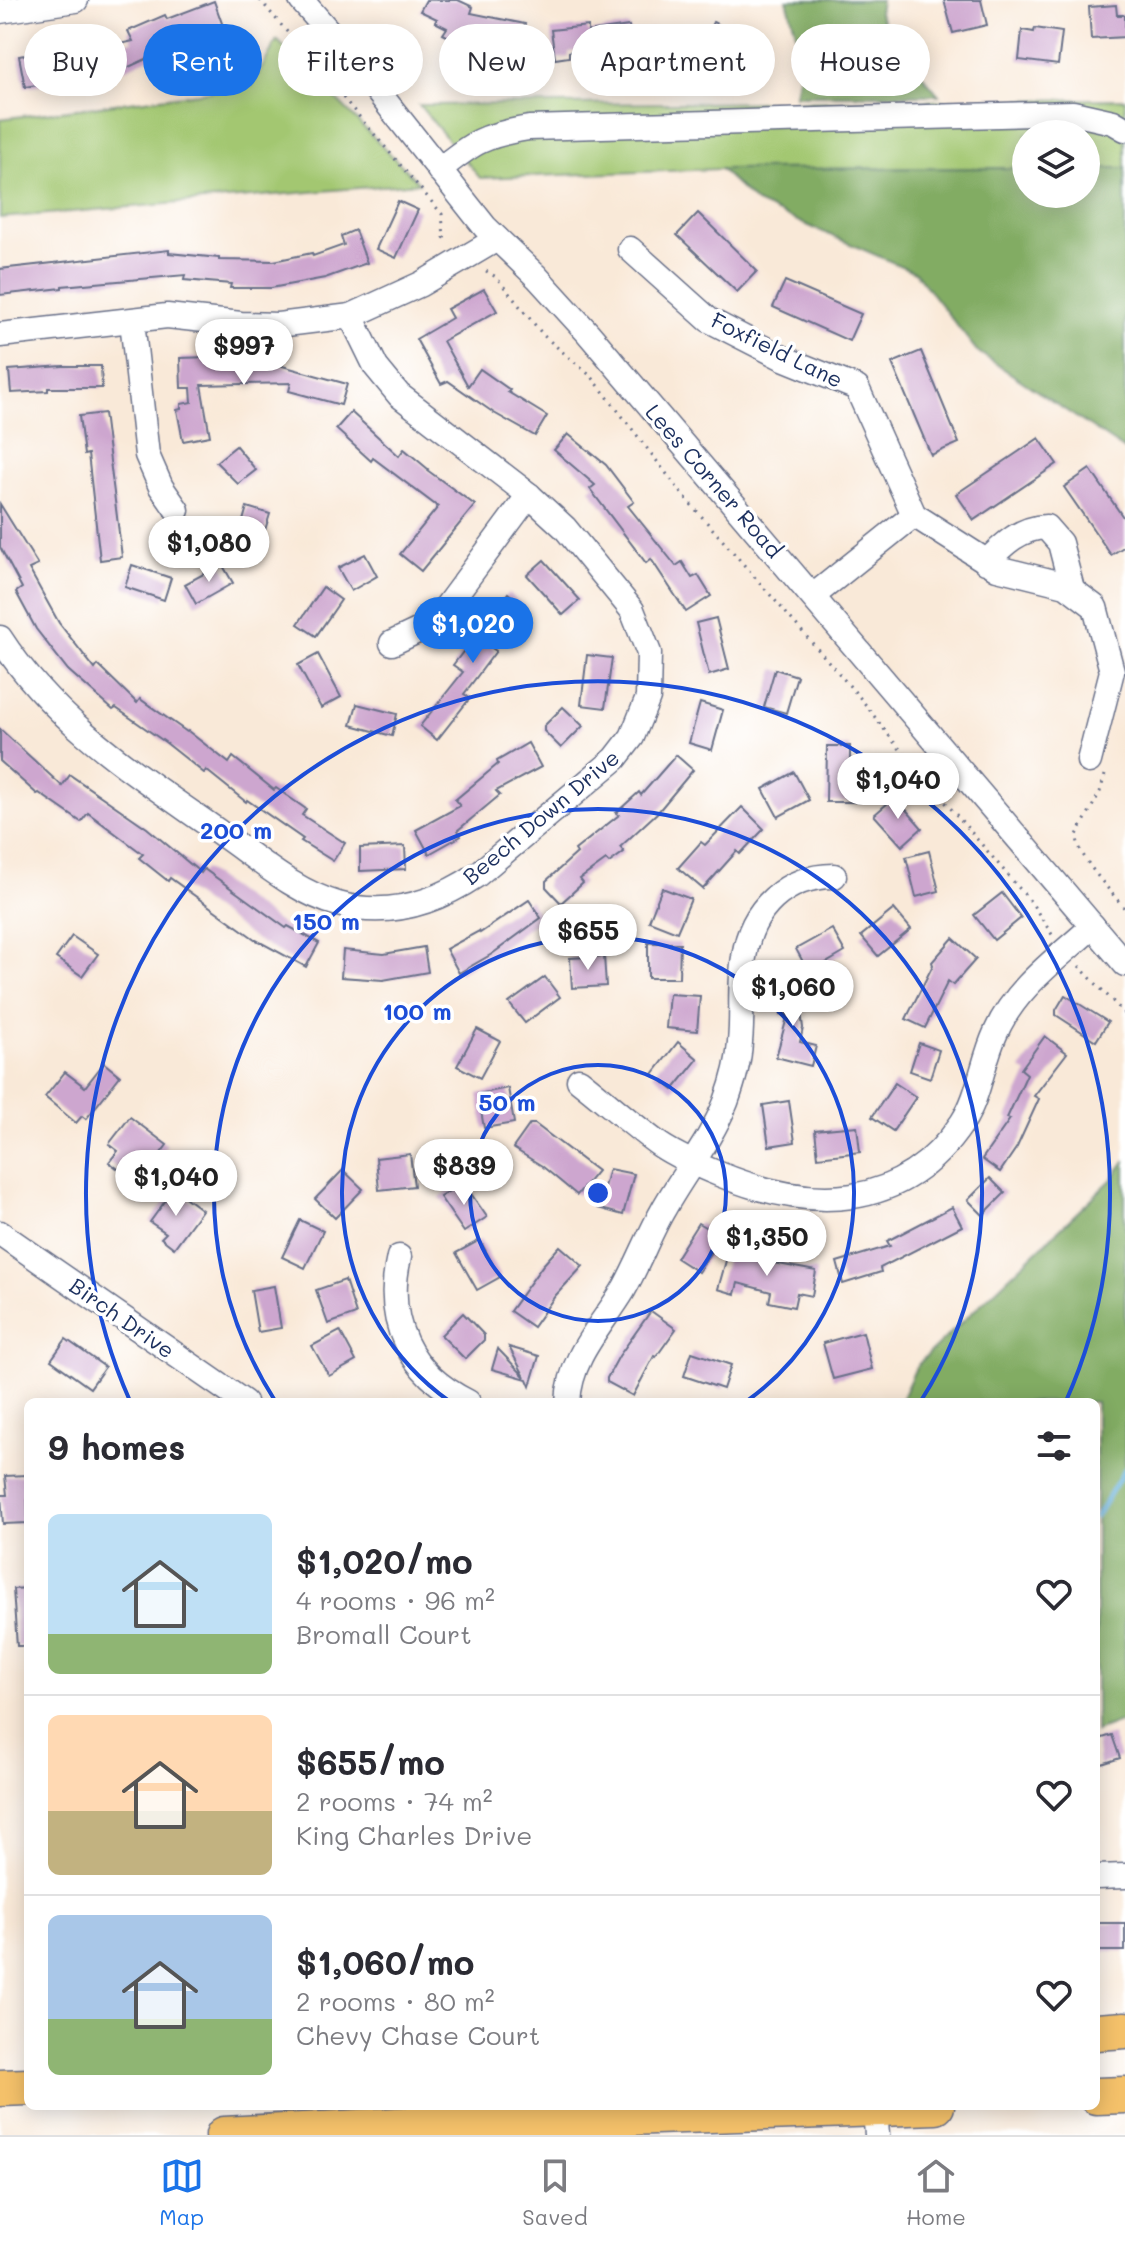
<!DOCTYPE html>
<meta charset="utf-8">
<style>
:root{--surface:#fff;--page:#f7f7f7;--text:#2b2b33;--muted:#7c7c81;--line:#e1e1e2;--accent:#1a73e8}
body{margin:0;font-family:Mali,sans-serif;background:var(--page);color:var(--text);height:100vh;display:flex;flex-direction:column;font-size:30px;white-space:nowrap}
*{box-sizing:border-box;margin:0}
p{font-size:26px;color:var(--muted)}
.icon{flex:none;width:44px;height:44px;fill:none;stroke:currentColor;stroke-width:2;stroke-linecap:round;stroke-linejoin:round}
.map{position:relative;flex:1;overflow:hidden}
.side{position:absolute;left:24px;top:1398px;width:1076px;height:712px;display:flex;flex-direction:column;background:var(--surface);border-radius:12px;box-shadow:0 4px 20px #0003}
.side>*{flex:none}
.top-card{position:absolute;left:24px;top:24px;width:1078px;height:72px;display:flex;gap:16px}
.controls{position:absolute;left:1012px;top:120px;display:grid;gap:16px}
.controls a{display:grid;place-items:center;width:88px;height:88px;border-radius:50%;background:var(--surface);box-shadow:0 4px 20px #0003;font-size:40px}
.price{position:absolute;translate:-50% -68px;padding:0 18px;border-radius:28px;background:#fff;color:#222;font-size:26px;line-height:52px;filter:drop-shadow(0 2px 4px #0008)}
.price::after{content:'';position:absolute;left:50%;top:48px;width:24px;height:18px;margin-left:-12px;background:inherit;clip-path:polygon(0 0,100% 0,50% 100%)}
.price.active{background:var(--accent);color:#fff}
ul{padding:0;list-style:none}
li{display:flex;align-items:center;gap:24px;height:200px;padding:0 24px}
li+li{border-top:2px solid var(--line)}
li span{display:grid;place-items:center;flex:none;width:224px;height:160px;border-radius:12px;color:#555}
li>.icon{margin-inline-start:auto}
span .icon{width:96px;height:96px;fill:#fffc;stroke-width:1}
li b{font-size:34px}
h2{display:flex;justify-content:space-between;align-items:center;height:96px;padding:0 24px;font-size:34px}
.pill{padding:0 28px;border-radius:36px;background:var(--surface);box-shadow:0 4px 20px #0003;font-size:28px;line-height:72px}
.pill.active{background:var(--accent);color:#fff}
.tab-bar{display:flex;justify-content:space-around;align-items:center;height:112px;border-top:2px solid var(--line);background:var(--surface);font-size:22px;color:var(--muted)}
.tab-bar a{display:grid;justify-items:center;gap:4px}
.tab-bar .active{color:var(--accent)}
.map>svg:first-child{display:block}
.green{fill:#a3c771;stroke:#5f7b68;stroke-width:2}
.forest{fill:#82ac63;stroke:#4e6e60;stroke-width:2}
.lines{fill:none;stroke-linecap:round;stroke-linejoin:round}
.stream{stroke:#67b4e0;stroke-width:5}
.building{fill:#cda6cf}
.minor-casing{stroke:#697089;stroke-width:27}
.highway-casing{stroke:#697089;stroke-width:39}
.path{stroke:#697089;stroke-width:3;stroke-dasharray:2 6;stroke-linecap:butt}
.minor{stroke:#fff;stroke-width:24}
.highway{stroke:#f4c16a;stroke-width:36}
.ring{fill:none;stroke:#1d4ed8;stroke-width:4}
.labels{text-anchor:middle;stroke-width:7;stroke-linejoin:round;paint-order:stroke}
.street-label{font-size:22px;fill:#1b2f5e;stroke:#fff}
.centre{fill:#1d4ed8;stroke:#fff;stroke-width:4}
.ring-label{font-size:24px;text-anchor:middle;font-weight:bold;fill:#1d4ed8;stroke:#fff;stroke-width:7;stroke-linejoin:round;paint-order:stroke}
</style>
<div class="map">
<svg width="1125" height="2135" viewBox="0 0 1125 2135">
<rect width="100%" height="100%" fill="#fff"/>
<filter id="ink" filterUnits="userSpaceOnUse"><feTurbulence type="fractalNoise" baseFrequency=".0125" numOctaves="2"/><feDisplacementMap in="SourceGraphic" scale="16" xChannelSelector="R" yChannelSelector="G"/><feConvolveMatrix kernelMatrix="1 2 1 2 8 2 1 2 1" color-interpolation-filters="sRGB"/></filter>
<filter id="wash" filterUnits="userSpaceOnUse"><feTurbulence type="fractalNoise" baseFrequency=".006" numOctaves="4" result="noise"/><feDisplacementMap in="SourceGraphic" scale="32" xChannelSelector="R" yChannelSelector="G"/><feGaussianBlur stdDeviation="1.8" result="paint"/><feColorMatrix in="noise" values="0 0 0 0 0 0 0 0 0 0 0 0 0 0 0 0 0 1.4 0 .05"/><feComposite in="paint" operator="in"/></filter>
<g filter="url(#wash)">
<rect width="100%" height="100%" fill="#f9e9d8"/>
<g class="green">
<polygon points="277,40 419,183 0,218 0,119 252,86"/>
<polygon points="1125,99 1125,168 1086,168 1086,134 1026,134 1026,168 720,169 480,178 419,105"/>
</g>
<g class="forest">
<polygon points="787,0 881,0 879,13 888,34 939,95 795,95 802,55"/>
<polygon points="1026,168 1026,194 1086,194 1086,168 1125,168 1125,450 977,351 915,272 756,203 720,169"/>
<polygon points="1125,1161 1125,1720 1096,1731 1096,1402 900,1402 917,1365 1111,1180"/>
</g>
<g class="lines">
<polyline class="stream" points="1096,1517 1125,1469"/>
</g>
<g id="blocks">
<g class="building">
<polygon points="426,0 458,0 473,7 471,13 525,24 518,51 484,43 486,34 463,28 457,41 443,34 447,28 435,22 437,19 420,11"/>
<polygon points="944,0 981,0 987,25 953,33"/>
<polygon points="214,1 224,29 193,40 192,38 120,71 25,87 19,56 58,49 60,58 133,41 128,31 165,15 167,19"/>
<polygon points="1116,5 1117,15 1125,15 1125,37 1091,39 1089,7"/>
<polygon points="713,22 743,36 726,72 706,63 711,51 701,47"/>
<polygon points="588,26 588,32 629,26 630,32 657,28 660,51 643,53 645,62 631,64 630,54 616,56 614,46 569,52 569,57 555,59 551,30"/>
<polygon points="1035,28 1062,32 1058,65 1019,60 1022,30 1034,32"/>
<polygon points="398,201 418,210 396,258 376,249"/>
<polygon points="698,213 757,271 737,292 677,235"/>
<polygon points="355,230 367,263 325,278 271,288 230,288 231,284 184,280 185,275 62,286 62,288 0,295 0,269 169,250 169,253 219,258 219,260 274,261 312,253 313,256 344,245 341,236"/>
<polygon points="785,281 861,314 849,341 773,307"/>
<polygon points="484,289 497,311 443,341 468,386 480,369 510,390 508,392 547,416 535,436 494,413 448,381 441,384 416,339 452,318 447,309"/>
<polygon points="921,351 959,443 931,455 892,363"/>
<polygon points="211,357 211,364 275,361 275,364 347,384 341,405 289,391 291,383 201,385 210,436 183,441 177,410 181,409 181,404 192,402 191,388 181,388 180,358"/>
<polygon points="63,366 101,366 102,388 48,388 48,391 11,393 9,370"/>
<polygon points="351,412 399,456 404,449 428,469 427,470 475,505 421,571 400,554 438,507 373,458 371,461 336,429"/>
<polygon points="104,413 122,557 100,560 88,454 84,455 79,416"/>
<polygon points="568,434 606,465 634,502 628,506 676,566 682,562 692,578 698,575 711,596 686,612 651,559 646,563 590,489 595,485 554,450"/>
<polygon points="1039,438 1057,464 974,520 956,494"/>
<polygon points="236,446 256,470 238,484 216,462"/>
<polygon points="1090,469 1125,520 1125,546 1111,555 1064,487"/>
<polygon points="0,504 38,565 29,569 59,623 95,669 98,665 137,703 140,699 187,732 188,731 229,763 233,757 274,790 276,788 306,809 302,815 345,843 333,861 301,841 303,839 247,800 246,802 206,770 204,773 165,742 116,708 113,710 68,670 36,629 16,592 22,588 0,547"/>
<polygon points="247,507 270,514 256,559 234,552"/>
<polygon points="365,554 377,576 351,591 338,568"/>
<polygon points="544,560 580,600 563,615 527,575"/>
<polygon points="222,564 233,583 196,604 185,584"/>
<polygon points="132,565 171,578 164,600 125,587"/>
<polygon points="323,587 341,600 316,636 298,624"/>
<polygon points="508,593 526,608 492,648 496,651 464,694 470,698 437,740 420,726 463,672 453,665"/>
<polygon points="716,618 729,669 709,675 696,623"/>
<polygon points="318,654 341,697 321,708 298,665"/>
<polygon points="587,655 612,658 605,708 581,705"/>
<polygon points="775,669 797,676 786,713 764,707"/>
<polygon points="700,703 723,710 712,750 689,743"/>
<polygon points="357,704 397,714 392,736 351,725"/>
<polygon points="563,707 583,726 561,748 544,731 544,726"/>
<polygon points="0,729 62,786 70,775 147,828 201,873 204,869 286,928 288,926 319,943 306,967 256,940 170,878 168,881 139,858 143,854 88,813 81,822 39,793 37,794 0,761"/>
<polygon points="528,743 541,767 496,791 500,795 458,830 461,836 429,854 416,830 460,806 455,800 498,764 497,761"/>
<polygon points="827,746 850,746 850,776 869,776 868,802 826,802"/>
<polygon points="676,755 693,770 658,812 620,847 624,852 609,863 606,860 580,879 583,883 561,903 546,887 546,881 577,853 575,850 619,815 616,813 639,792 641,795"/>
<polygon points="794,772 809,800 778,817 763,789"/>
<polygon points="895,797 922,828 902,846 874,815"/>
<polygon points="742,807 764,829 740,854 737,851 703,889 678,868 701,842 705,845"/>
<polygon points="405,846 406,869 360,871 360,848"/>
<polygon points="929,851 939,891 916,897 906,857"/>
<polygon points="662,888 691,899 677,932 649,921"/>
<polygon points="1002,893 1021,918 994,940 974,915"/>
<polygon points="529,900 541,918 492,954 459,973 446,949 479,931 480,933"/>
<polygon points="894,909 911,929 878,956 861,936"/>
<polygon points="832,929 845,952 809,973 796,949"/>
<polygon points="72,936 98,954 82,976 56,958"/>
<polygon points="953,938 976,959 953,985 948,981 925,1028 906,1019 933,965 932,962"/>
<polygon points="648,943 680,943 679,978 648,978"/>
<polygon points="424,947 428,972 383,980 341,977 343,950 384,954"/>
<polygon points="604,956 606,986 572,988 570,958"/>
<polygon points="545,977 560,997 525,1023 509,1003"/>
<polygon points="797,979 803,1028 800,1042 816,1046 811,1066 776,1057 788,1014 781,1015 779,985 796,983"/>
<polygon points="669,994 700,996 697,1031 666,1028"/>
<polygon points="1065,995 1108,1022 1096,1041 1056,1015 1056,1010"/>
<polygon points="477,1029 500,1041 480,1078 457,1066"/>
<polygon points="1045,1036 1067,1053 1034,1096 1039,1099 1017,1147 1000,1172 982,1159 1010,1119 1007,1118 1027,1074 1021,1069"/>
<polygon points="678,1042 698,1059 673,1090 653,1074"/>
<polygon points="919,1043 939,1050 930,1078 910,1071"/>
<polygon points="104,1063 120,1076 86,1119 82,1116 76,1123 45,1097 65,1072 85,1087"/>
<polygon points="895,1083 916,1097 893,1131 872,1117"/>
<polygon points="508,1088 514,1123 484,1128 478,1094"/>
<polygon points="789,1101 795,1142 769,1146 763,1105"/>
<polygon points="130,1117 167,1145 138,1184 109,1162 118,1151 109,1144"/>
<polygon points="530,1124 535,1124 597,1171 577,1195 542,1166 513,1148"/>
<polygon points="857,1126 860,1152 818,1157 815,1130"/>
<polygon points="410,1154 414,1186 379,1190 376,1158"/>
<polygon points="609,1169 634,1174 623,1215 598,1208"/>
<polygon points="343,1170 363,1189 335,1218 315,1199"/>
<polygon points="990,1178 1005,1193 983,1215 968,1200"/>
<polygon points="463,1182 487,1217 464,1232 440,1197"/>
<polygon points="174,1189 202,1210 174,1248 161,1238 166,1233 150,1222"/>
<polygon points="952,1207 962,1226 880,1268 881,1272 843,1284 837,1262 890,1246 887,1241"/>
<polygon points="300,1220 323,1231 305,1268 282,1257"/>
<polygon points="698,1223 721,1236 698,1272 676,1258"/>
<polygon points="480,1240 500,1277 477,1290 456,1253"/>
<polygon points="560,1246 583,1266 555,1296 533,1327 510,1311 543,1265"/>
<polygon points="729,1250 773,1263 816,1271 812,1296 797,1293 794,1307 769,1302 771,1292 738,1283 735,1294 718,1289"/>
<polygon points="345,1280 356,1314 328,1324 316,1290"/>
<polygon points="274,1286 281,1328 258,1332 251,1290"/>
<polygon points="651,1311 676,1329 656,1357 654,1356 633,1396 607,1382 607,1378 619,1356"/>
<polygon points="463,1313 484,1335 484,1340 465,1359 441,1335"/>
<polygon points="340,1331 356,1361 329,1376 312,1346"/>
<polygon points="863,1332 872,1369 833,1379 823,1343"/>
<polygon points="66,1339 105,1367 90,1388 51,1360"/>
<polygon points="509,1347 539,1356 530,1386 527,1379 492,1369 498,1349 525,1377"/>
<polygon points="692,1352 731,1365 723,1389 684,1376"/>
<polygon points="27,1475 28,1523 3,1524 1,1495 7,1495 5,1476"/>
<polygon points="28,1588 28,1646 17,1646 13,1589"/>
<polygon points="1112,1735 1120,1758 1099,1765 1096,1740"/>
<rect x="1096" y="1923" width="29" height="28"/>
</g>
</g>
</g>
<g filter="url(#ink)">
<use href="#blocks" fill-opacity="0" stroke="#697089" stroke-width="2"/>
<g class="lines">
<g class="minor-casing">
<g id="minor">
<polyline points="301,0 344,49 485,227 537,277 588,333 1125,964"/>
<polyline points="0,11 76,0"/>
<path d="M439,170C473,142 485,135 529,128L1073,113L1113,122L1125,129"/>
<polyline points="630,249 709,320 783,358 857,388 914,515 997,568 1066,585 1095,607 1112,671 1089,761"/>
<polyline points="132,321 147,455 161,487 177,510"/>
<polyline points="0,335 167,316 241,324 278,325 351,316 421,284 497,239"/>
<path d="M986,562C1004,544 1020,528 1046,527L1060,543L1072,589"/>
<polyline points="813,596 914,515"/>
<path d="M0,638C57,726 140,776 223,835C259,860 295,892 338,904C388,918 435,903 477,875L615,759L632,737L648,698L649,653L632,610L565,528L529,495L399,395L376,367L351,316"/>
<polyline points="392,643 426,627 441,614 529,495"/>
<path d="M579,1080C606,1101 632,1125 660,1145C678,1157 699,1166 719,1174C809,1211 902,1213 962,1123C980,1095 982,1062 996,1032C1016,987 1057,959 1093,926"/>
<polyline points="0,1233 244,1402"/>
<path d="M399,1257C384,1321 409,1373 468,1402"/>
<path d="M568,1402C570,1356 602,1326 624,1289C638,1264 648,1237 662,1212C682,1175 710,1142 726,1102C733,1083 739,1062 740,1042C743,1014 739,985 744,957C751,909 786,876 834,876"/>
<polyline points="1096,1877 1125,1876"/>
<polyline points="875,2110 877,2135"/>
</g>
</g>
<g class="highway-casing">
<g id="highway">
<polyline points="1096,2032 1125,2030"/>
<polyline points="0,2088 28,2087"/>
<polyline points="1096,2096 1125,2095"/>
<polyline points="224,2135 434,2124 936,2106"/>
</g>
</g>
<g class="path">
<polyline points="260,0 442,214 444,237 449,243"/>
<polyline points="486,271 496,277 544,336 592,377 683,495 862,700 893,741 1031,902 1053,936"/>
<path d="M1105,775L1100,792L1077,835C1076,856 1112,892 1125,909"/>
<polyline points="1079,966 1125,1014"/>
</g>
<use href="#minor" class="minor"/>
<use href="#highway" class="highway"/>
</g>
</g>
<g class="ring">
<circle cx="598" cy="1193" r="128"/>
<path d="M449 1401A256 256 0 1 1 747 1401"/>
<path d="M274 1399A384 384 0 1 1 922 1399"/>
<path d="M130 1401A512 512 0 1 1 1066 1401"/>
</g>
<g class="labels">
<g class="street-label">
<text transform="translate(777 350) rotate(26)" y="8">Foxfield Lane</text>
<text transform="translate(714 481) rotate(49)" y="8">Lees Corner Road</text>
<text transform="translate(541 817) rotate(-40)" y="8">Beech Down Drive</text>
<text transform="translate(122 1318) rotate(35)" y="8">Birch Drive</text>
</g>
</g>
<circle cx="598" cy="1193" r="12" class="centre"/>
<g class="ring-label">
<text x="236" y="839">200 m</text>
<text x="326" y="930">150 m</text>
<text x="417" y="1020">100 m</text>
<text x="507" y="1111">50 m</text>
</g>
</svg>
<div class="controls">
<a><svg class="icon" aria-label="layers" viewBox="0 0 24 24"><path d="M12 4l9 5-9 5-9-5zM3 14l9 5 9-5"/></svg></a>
</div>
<b class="price" style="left:244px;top:387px">$997</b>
<b class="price" style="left:209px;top:584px">$1,080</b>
<b class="price active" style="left:473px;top:665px">$1,020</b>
<b class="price" style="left:898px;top:821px">$1,040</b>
<b class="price" style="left:588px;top:972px">$655</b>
<b class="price" style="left:793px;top:1028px">$1,060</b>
<b class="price" style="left:464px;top:1207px">$839</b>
<b class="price" style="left:176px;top:1218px">$1,040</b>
<b class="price" style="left:767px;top:1278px">$1,350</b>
<div class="top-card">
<a class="pill">Buy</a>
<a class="pill active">Rent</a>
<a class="pill">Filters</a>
<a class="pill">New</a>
<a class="pill">Apartment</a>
<a class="pill">House</a>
</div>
<section class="side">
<h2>9 homes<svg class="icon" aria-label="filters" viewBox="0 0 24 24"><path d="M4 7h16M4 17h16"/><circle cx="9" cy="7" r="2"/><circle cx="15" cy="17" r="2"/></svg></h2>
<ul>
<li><span style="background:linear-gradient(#bfe0f5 75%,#8fb573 0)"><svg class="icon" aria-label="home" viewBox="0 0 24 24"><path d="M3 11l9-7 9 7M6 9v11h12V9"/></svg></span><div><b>$1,020/mo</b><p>4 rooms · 96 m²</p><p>Bromall Court</p></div><svg class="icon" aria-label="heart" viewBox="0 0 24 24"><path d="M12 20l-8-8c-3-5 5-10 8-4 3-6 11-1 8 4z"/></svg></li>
<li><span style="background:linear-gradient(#ffd9b3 60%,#c2b280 0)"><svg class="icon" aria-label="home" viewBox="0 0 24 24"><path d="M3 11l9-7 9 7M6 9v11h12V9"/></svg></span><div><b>$655/mo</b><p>2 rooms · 74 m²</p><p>King Charles Drive</p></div><svg class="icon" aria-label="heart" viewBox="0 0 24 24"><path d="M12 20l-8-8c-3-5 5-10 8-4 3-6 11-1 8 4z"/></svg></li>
<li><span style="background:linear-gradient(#a9c7e8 65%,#8fb573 0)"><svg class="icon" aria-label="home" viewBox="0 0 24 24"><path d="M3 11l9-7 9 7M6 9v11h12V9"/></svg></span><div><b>$1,060/mo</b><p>2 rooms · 80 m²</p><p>Chevy Chase Court</p></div><svg class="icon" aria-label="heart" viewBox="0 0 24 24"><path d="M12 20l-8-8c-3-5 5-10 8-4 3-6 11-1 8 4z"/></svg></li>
</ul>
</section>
</div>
<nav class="tab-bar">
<a class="active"><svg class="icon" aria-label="map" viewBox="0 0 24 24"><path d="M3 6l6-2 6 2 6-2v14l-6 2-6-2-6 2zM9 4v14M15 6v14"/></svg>Map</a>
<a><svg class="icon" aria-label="saved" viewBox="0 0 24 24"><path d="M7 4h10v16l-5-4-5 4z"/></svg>Saved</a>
<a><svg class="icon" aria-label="home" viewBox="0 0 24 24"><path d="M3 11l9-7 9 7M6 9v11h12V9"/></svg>Home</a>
</nav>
